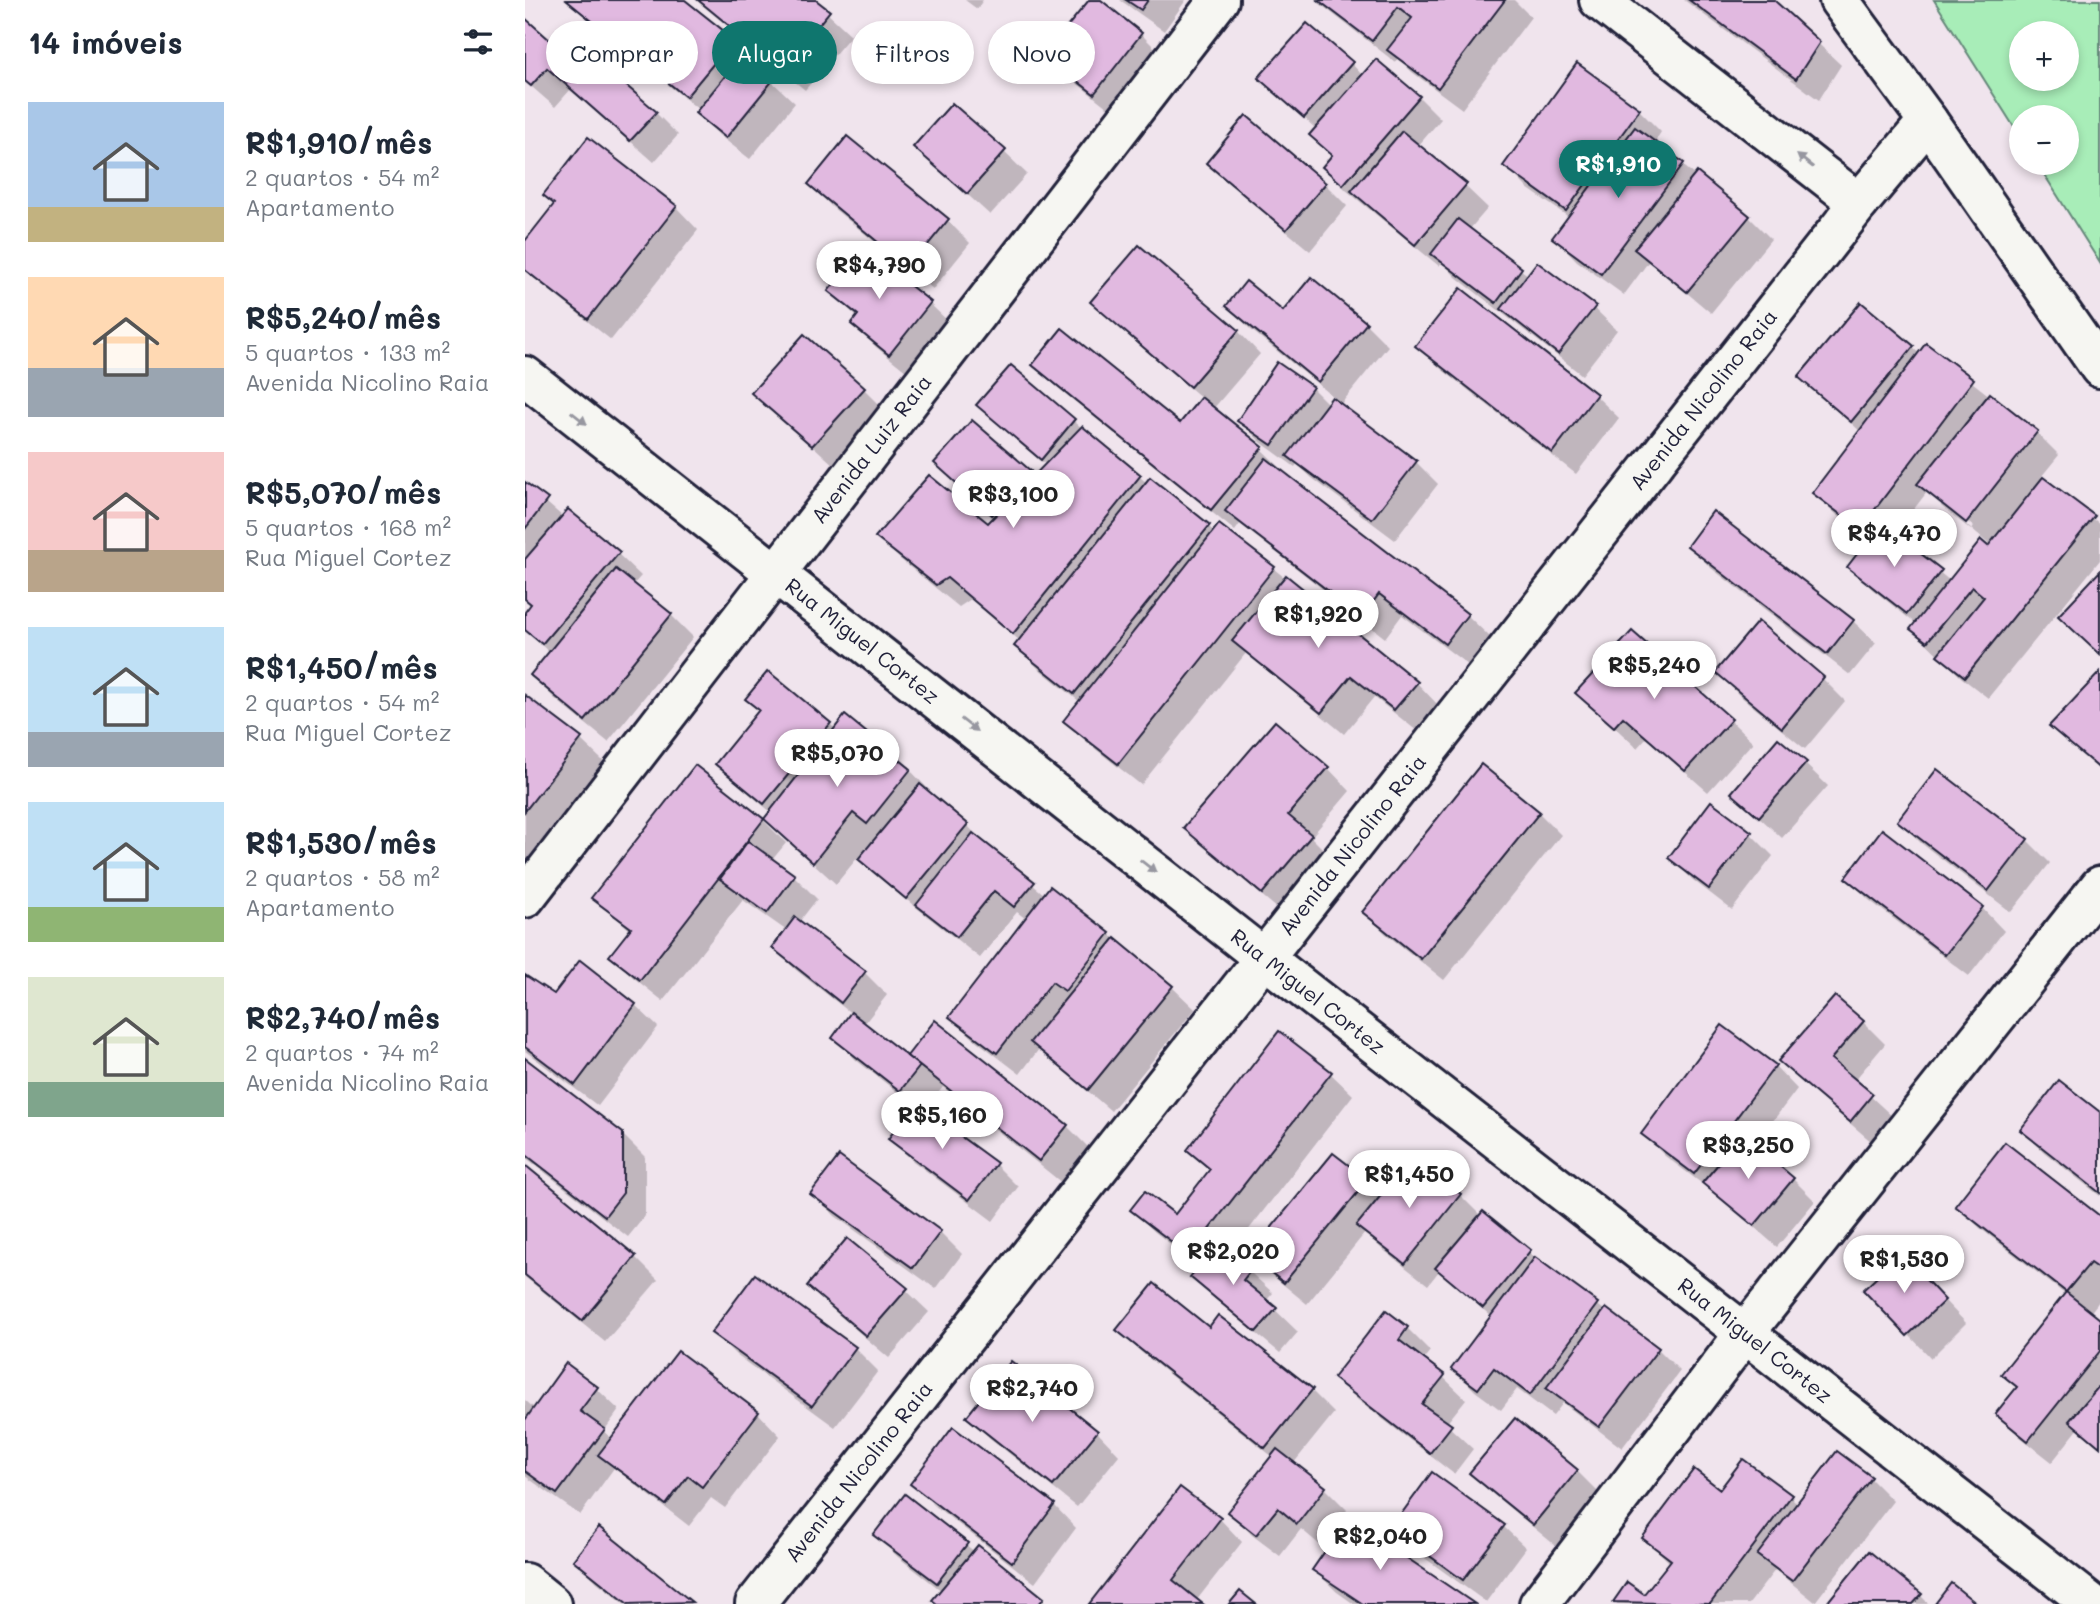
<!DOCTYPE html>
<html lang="pt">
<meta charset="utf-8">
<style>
:root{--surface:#fff;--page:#f2f2f3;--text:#1f2937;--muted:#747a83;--accent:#0f766e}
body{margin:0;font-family:Mali,sans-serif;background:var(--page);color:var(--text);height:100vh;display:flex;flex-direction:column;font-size:26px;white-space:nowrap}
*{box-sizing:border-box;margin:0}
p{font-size:23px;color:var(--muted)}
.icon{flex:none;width:38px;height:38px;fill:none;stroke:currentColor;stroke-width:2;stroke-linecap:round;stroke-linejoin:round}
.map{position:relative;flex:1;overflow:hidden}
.drawer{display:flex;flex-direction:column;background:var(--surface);width:525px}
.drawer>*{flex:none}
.banner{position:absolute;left:21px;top:21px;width:665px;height:63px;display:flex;gap:14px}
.controls{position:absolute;left:1484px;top:21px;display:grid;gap:14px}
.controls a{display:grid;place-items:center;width:70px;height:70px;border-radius:50%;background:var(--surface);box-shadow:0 4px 10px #0003;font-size:35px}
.price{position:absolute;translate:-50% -60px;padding:0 16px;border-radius:24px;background:#fff;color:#222;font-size:23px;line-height:46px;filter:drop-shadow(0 2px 4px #0008)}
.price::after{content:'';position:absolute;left:50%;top:42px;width:21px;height:16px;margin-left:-10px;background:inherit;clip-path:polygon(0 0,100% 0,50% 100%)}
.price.current{background:var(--accent);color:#fff}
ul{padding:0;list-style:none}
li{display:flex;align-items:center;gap:21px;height:175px;padding:0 28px}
li span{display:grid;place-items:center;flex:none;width:196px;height:140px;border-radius:0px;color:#555}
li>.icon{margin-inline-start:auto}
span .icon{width:84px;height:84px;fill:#fffc;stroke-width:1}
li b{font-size:30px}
h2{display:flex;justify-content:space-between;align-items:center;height:84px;padding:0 28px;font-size:30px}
.chip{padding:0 24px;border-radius:32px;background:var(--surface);box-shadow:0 4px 10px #0003;font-size:24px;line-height:63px}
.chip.current{background:var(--accent);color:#fff}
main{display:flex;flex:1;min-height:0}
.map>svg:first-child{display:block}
.green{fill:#a8edb8;stroke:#65887a;stroke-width:2;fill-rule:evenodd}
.shadow{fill:#0003;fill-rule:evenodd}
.building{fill:#e1b9e0;stroke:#22223b;stroke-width:2}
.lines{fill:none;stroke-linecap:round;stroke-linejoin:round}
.street-casing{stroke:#22223b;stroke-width:44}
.street{stroke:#f6f6f2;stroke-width:38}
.oneway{fill:#9797a0}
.labels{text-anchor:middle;stroke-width:6;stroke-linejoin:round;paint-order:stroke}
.street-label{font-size:21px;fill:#22223b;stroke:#f6f6f2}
</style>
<main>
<section class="drawer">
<h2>14 imóveis<svg class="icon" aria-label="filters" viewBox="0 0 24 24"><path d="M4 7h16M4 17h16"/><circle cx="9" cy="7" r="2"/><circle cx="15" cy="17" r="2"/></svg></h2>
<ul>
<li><span style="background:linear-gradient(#a9c7e8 75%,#c2b280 0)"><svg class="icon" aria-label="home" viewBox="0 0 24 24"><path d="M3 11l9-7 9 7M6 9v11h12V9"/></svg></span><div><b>R$1,910/mês</b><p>2 quartos · 54 m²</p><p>Apartamento</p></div></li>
<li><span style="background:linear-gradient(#ffd9b3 65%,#9aa5b1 0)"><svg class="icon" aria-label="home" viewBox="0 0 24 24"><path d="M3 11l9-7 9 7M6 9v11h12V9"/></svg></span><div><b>R$5,240/mês</b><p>5 quartos · 133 m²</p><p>Avenida Nicolino Raia</p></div></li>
<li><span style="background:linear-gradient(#f6c9c9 70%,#b9a48a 0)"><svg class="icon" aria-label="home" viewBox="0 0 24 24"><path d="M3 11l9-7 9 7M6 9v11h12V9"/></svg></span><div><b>R$5,070/mês</b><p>5 quartos · 168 m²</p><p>Rua Miguel Cortez</p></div></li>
<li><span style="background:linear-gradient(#bfe0f5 75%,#9aa5b1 0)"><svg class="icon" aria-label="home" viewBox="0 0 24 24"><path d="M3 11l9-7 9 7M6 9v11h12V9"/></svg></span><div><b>R$1,450/mês</b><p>2 quartos · 54 m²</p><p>Rua Miguel Cortez</p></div></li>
<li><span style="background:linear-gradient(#bfe0f5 75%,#8fb573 0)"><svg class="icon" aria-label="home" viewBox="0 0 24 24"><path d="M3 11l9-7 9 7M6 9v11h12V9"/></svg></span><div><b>R$1,530/mês</b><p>2 quartos · 58 m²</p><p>Apartamento</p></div></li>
<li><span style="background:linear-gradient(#dfe7d0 75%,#7fa58c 0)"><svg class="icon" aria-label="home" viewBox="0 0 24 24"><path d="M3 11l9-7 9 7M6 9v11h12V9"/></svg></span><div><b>R$2,740/mês</b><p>2 quartos · 74 m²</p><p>Avenida Nicolino Raia</p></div></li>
</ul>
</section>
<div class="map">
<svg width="1575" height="1604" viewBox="0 0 1575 1604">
<rect width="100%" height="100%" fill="#f0e4ed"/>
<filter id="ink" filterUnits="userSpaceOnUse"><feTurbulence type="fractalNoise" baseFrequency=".0143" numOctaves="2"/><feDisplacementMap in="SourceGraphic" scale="14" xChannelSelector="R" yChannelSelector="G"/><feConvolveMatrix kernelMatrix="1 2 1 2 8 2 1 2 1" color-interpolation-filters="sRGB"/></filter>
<g filter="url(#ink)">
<path class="green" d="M1409,0H1575V263L1512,163H1542V117H1496V138ZM1496,33H1542V79H1496Z"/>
<g class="shadow">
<polygon points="40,0 157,0 207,40 230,62 228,64 270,103 225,159 194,135 172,112 174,110"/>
<polygon points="171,0 288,0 326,35 280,90"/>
<polygon points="440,0 458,0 452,9"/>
<polygon points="567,0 573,0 616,34 639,57 592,115 544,77 522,55"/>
<polygon points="595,0 661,0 639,31"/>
<polygon points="790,0 989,0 1006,17 937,109 887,72 873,58 870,62"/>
<polygon points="1159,0 1247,0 1316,65 1294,100"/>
<polygon points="0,21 43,58 131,113 153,135 129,162 46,89 30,107 0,81"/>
<polygon points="827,64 838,76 894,97 916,119 893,146 940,186 963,208 944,230 1004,276 1069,308 1092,330 1057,375 931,277 917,262 914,266 821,190 799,167 808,157 787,135 792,130 736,77"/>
<polygon points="1114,110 1136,132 1129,143 1224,217 1246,239 1186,313 1124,261 1099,295 1052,261 1030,238 1045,218 1002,188 980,165"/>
<polygon points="323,139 423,221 445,243 408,289 307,207 285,184"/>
<polygon points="63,140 151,207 173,230 86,340 0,271 0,244 31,205"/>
<polygon points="390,147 479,152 502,174 465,215"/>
<polygon points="683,163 800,184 822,206 785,251 706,185"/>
<polygon points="305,291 404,303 427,325 387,376 351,347 328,324 333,318"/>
<polygon points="937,291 1071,396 1094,418 1051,474 915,368 893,346"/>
<polygon points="568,302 713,331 735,354 688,409 736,449 759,471 757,473 942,615 965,637 943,665 877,615 860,638 715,524 710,531 532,387 509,365 655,425 677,398 590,324"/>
<path d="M1336,304L1395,354L1401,346L1512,433L1534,455L1516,477L1575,524V560L1463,698L1437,678L1387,629L1391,624L1347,589L1325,566L1345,540L1312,515L1289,493L1336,432L1275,377ZM1402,492L1465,545L1425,581L1369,535ZM1416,501L1449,527L1446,530L1416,506Z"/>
<polygon points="703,306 841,324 863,346 815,405 891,462 913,484 870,540 787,478 772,464 770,467 737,443 714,421 787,388 804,405 809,397 725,329"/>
<polygon points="486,368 622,483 625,479 690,532 695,526 892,683 914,706 892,731 849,697 819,734 721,653 616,785 563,743 540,721 555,702 513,668 491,646 495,641 446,599 434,607 375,559 352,537 463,525 470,518 411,463 447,422 510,477 521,465 454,405"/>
<polygon points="339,389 361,411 311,467 229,392"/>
<polygon points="0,484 38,517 93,554 116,576 108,585 146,615 168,637 83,742 29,698 7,675 25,653 0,630 0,615 7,607 0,600"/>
<polygon points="1164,546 1328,621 1351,643 1325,675 1186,568"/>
<polygon points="1233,624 1298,679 1320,701 1280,749 1214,695 1192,672"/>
<polygon points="1575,674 1575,771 1526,726"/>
<polygon points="1053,693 1205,720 1228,742 1183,792 1121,738 1112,748"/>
<polygon points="0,697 55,739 78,761 0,862"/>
<polygon points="222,699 305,724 311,730 385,770 407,793 405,795 442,825 464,848 520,895 584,934 647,987 670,1009 586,1111 514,1049 495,1074 449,1039 426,1017 501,919 492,912 455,958 358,881 333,857 311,884 264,841 247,813 215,786 192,764 235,712"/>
<polygon points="1280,764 1303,786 1257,838 1208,793"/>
<polygon points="170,768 238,820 261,843 247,860 269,876 292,899 274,922 340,973 362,995 339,1024 382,1058 542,1126 564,1148 537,1183 418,1087 399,1111 471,1165 493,1187 468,1221 388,1161 365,1139 390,1106 331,1060 309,1037 327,1014 271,970 249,948 262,931 218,900 138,1001 109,978 86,956 106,931 69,897"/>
<polygon points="803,768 825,791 786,837 808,859 760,915 683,850 661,828"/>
<polygon points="1413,771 1502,840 1525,863 1486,912 1396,843 1374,821"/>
<polygon points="1014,813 1036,835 919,980 861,934 839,912"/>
<polygon points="1357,832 1457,908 1479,931 1444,976 1344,900 1322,878"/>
<polygon points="1226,834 1248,856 1207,910 1168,880 1145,858"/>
<polygon points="1,976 30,997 110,1005 133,1027 73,1106 0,1051"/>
<polygon points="1338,1022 1360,1044 1329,1081 1369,1118 1348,1143 1278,1083 1256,1061"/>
<polygon points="0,1061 97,1134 120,1157 120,1216 103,1237 0,1157"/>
<polygon points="1250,1066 1272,1089 1229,1146 1268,1179 1290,1201 1252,1247 1191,1194 1140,1156 1118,1134"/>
<polygon points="805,1073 828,1095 705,1254 748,1293 741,1301 773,1332 755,1353 690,1299 668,1277 675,1267 630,1232 607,1210 650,1217 686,1172 664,1150"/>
<polygon points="1575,1114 1575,1196 1519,1152 1497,1130"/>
<polygon points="0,1168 110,1257 133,1280 80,1342 0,1277"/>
<polygon points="842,1182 857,1197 935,1195 956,1216 959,1213 1020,1267 1133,1349 1155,1371 1097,1448 1038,1403 1028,1416 992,1389 976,1410 950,1391 928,1368 967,1317 914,1271 903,1285 856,1248 840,1233 782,1304 749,1277 727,1255"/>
<polygon points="288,1193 415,1232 437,1254 411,1289 310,1216"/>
<polygon points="1432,1206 1575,1218 1575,1300 1565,1313 1575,1321 1575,1448 1554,1428 1527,1462 1494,1436 1472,1414 1493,1388 1478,1374 1541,1295 1455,1228"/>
<polygon points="230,1276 330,1348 353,1371 310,1427 211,1355 189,1333"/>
<polygon points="1399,1279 1441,1323 1406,1358 1341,1290"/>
<polygon points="284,1286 381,1290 404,1312 364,1358 307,1309"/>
<polygon points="862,1312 882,1328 905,1351 897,1361 918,1377 941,1399 921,1424 948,1449 929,1474 833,1400 811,1378"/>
<polygon points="694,1317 787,1391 809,1413 768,1464 800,1488 822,1510 795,1545 776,1529 755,1556 727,1535 705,1512 748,1457 616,1352 593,1330 684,1329"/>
<polygon points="153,1353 233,1413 255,1436 200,1508 186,1498 164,1526 89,1468 55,1515 0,1476 0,1400 10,1409 71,1388 94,1410 79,1431 87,1439"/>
<polygon points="486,1363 572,1432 594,1455 552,1507 466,1439 443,1417"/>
<polygon points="1312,1453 1346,1479 1368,1501 1290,1602 1250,1570 1224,1604 1092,1604 1091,1602 1103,1585 1120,1596 1145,1563 1120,1538 1195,1491 1266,1497 1273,1504"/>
<polygon points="1052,1471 1074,1493 1031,1546 969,1495 947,1473"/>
<polygon points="388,1484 529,1505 551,1528 510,1583 410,1506"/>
<polygon points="656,1489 695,1519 717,1542 671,1601 675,1604 566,1604"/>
<polygon points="380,1497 450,1552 522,1604 413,1604 417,1591 373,1557 350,1535"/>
<polygon points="978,1526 1001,1548 961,1602 890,1551 868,1528"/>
<polygon points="75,1529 166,1604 100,1604 72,1582 50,1560"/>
<polygon points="789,1570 947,1604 829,1604 812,1592"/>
<polygon points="1395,1595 1404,1604 1303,1604"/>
</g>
<g class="building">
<polygon points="41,0 160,0 209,39 161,97"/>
<polygon points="173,0 291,0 305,11 257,69"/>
<polygon points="564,0 576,0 617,33 569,94 519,55"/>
<polygon points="601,0 623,0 616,10"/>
<polygon points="793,0 980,0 913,88 862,50 887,18 873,7 847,41"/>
<polygon points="1164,0 1249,0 1295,42 1271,79"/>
<polygon points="0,18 43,56 53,44 132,112 105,141 22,68 6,86 0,81"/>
<polygon points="782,23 828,62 779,118 733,78"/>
<polygon points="218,54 249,79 201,138 170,113"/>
<polygon points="851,59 895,96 818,185 797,167 807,155 784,135"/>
<polygon points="1052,63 1115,109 1041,211 978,166"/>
<polygon points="427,103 481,150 442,194 388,147"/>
<polygon points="721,115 801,183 761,230 681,163"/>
<polygon points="1110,127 1159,163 1076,274 1027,238"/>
<polygon points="877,131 942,184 890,245 826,191"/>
<polygon points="322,136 424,219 384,268 283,184"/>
<polygon points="63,137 152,206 63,319 0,270 0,241 29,204 18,195"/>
<polygon points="1172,172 1225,216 1162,292 1109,249"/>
<polygon points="933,219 997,268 971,303 906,254"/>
<polygon points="614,245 714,330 665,387 565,302"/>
<polygon points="338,248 406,302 364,355 326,324 333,315 303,291"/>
<polygon points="1012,262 1071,306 1033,354 976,309"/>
<polygon points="786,277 842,323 793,382 701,306 721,281 758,311"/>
<polygon points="936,288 1072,394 1027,453 890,346"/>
<polygon points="1336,302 1389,346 1326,422 1273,377"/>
<polygon points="537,328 655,423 676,397 738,447 686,510 507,365"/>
<polygon points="279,334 340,388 287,446 226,393"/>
<polygon points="1401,343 1449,379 1335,529 1287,493"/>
<polygon points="752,362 788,387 747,445 712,421"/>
<polygon points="486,365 550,419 516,460 451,405"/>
<polygon points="1465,393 1513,431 1441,523 1392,484"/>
<polygon points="807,397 892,461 847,519 762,456"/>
<polygon points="447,420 506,471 467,515 409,463"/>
<polygon points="557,426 616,475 488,634 422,578 411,585 350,537 404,475 463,523"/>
<polygon points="741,458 943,614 920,644 854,594 837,617 700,511"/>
<polygon points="625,477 685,525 549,694 489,646"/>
<polygon points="1518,477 1570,516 1440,677 1412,655 1459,597 1447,587 1402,642 1385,629 1456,540 1463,546"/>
<polygon points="0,482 23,499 0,529"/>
<polygon points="43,509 95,552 17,644 0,630 0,612 6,604 0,599 0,559"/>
<polygon points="1188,511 1329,620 1302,654 1162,546"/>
<polygon points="1356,523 1417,570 1382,614 1322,567"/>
<polygon points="694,524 750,567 593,764 538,721"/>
<polygon points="91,569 147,614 60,721 5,675"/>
<polygon points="1575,571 1575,655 1533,616"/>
<polygon points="761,575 893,682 869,710 826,676 796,713 707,641"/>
<polygon points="1233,621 1299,677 1257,728 1190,672"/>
<polygon points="1107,631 1207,719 1160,771 1098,717 1089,727 1050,693"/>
<polygon points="243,671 306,723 239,804 190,764 234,710 220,699"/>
<polygon points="1575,672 1575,769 1524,726"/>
<polygon points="0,695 57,738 0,811"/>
<polygon points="320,715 386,769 342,824 328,813 288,863 239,819"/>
<polygon points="750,721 804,767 763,815 787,835 737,894 658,828"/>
<polygon points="1253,738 1282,762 1234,817 1206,793"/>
<polygon points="956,764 1015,812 896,959 837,912"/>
<polygon points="170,765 239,819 115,980 84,956 106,928 66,898"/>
<polygon points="1412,769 1503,839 1463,891 1372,821"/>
<polygon points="395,784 443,824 381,899 333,859"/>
<polygon points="1186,801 1227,832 1184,889 1143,858"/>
<polygon points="1357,829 1458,907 1420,955 1320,878"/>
<polygon points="448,833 510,882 489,907 469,891 432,937 391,905"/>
<polygon points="223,841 270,875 242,913 195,879"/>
<polygon points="525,886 585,933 540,991 527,982 472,1053 424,1017"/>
<polygon points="270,917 341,971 316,1003 247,948"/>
<polygon points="590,938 648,986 563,1090 505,1042"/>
<polygon points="55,960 111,1004 50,1085 0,1047 0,975 29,994"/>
<polygon points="1310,996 1339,1021 1306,1059 1348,1094 1325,1122 1253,1061"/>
<polygon points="326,1012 395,1066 375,1091 307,1038"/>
<polygon points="410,1020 543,1125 514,1161 382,1056"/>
<polygon points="1197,1025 1251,1065 1169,1174 1116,1134"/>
<polygon points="754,1031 807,1072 664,1255 605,1210 620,1191 650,1214 685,1169 662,1150"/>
<polygon points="0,1058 98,1133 98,1193 80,1216 0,1154"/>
<polygon points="1534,1080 1575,1112 1575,1193 1495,1130"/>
<polygon points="390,1103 472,1163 444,1200 363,1139"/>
<polygon points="1218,1135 1269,1178 1229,1226 1177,1183"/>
<polygon points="1480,1142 1575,1216 1575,1270 1565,1263 1541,1292 1430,1206"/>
<polygon points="808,1153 843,1180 759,1283 724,1255"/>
<polygon points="314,1156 416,1231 388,1268 285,1194"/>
<polygon points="888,1156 936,1194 880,1264 831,1226"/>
<polygon points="0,1165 111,1256 57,1321 0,1275"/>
<polygon points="958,1211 1006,1250 958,1308 910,1268"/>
<polygon points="322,1238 383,1288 341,1336 282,1286"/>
<polygon points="693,1242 727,1269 718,1280 752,1308 731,1332 665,1277"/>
<polygon points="1377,1254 1420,1300 1382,1336 1338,1290"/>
<polygon points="1010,1257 1073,1303 1005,1395 969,1368 953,1389 926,1369"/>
<polygon points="230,1274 331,1347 287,1406 186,1333"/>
<polygon points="629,1283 684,1327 693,1315 788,1389 740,1448 591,1330"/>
<polygon points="1541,1292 1575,1319 1575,1351 1503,1441 1470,1414 1492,1387 1476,1374"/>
<polygon points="1081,1308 1134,1348 1074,1427 1021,1388"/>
<polygon points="861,1310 883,1327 874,1340 920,1375 897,1404 927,1425 905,1453 808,1378"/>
<polygon points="153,1351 234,1412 177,1487 163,1476 141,1505 73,1455"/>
<polygon points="486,1361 573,1431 528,1486 441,1417"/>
<polygon points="41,1363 73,1387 55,1411 80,1429 32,1494 0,1471 0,1420"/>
<polygon points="1575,1385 1575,1447 1544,1421"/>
<polygon points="990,1418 1053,1470 1008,1525 944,1473"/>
<polygon points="428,1427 530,1504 487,1562 385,1484"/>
<polygon points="752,1449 801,1487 772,1524 753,1508 731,1535 702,1512"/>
<polygon points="1312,1451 1347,1477 1267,1581 1232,1555"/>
<polygon points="1218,1459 1267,1495 1185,1604 1088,1602 1102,1582 1119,1594 1146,1560 1117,1538 1169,1469 1195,1489"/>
<polygon points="907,1472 980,1525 938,1580 866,1528"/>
<polygon points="655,1487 696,1518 648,1580 678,1604 564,1604"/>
<polygon points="380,1494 443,1543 412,1583 348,1535"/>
<polygon points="823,1518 950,1604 838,1604 787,1570"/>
<polygon points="74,1527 167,1602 103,1604 48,1560"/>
<polygon points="453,1545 519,1598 514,1604 412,1604 407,1600"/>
<polygon points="1344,1551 1397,1594 1388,1604 1301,1604"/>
<polygon points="1426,1583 1452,1604 1410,1604"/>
<polygon points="715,1591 731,1604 704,1604"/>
</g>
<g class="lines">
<g class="street-casing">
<g id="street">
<polyline points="1074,0 1334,203"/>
<polyline points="1314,0 1403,121 1575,368"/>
<path id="s1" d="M0,376L739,958L1567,1604"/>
<path id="s2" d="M0,898L694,0"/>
<polyline points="0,1583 26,1604"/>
<path id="s3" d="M230,1604L1334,203L1403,121"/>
<polyline points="1014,1604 1220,1333 1575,886"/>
</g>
</g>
<use href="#street" class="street"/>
</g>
<defs><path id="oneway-solid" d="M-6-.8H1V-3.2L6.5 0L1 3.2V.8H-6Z" transform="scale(1.75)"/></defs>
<g class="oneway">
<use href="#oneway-solid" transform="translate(1280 161) rotate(-142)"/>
<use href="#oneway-solid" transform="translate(54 418) rotate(38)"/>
<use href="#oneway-solid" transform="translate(444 725) rotate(38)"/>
<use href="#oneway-solid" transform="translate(623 866) rotate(38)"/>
</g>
</g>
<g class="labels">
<g class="street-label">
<text dy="7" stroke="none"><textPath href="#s3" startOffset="1533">Avenida Nicolino Raia</textPath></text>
<text dy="7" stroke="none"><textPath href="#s2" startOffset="567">Avenida Luiz Raia</textPath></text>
<text dy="7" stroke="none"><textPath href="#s1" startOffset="429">Rua Miguel Cortez</textPath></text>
<text dy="7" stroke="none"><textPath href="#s3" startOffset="966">Avenida Nicolino Raia</textPath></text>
<text dy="7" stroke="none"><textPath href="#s1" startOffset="996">Rua Miguel Cortez</textPath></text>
<text dy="7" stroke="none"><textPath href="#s1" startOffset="1563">Rua Miguel Cortez</textPath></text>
<text dy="7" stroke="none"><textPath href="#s3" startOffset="168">Avenida Nicolino Raia</textPath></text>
</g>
</g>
</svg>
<div class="controls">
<a>+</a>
<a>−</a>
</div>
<b class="price current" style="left:1093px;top:200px">R$1,910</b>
<b class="price" style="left:354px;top:301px">R$4,790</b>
<b class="price" style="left:488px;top:530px">R$3,100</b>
<b class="price" style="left:1369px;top:569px">R$4,470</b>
<b class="price" style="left:793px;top:650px">R$1,920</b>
<b class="price" style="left:1129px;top:701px">R$5,240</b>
<b class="price" style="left:312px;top:789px">R$5,070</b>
<b class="price" style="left:417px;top:1151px">R$5,160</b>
<b class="price" style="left:1223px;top:1181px">R$3,250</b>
<b class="price" style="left:884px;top:1210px">R$1,450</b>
<b class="price" style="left:708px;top:1287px">R$2,020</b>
<b class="price" style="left:1379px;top:1295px">R$1,530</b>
<b class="price" style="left:507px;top:1424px">R$2,740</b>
<b class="price" style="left:855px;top:1572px">R$2,040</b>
<div class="banner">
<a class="chip">Comprar</a>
<a class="chip current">Alugar</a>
<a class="chip">Filtros</a>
<a class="chip">Novo</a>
</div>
</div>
</main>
